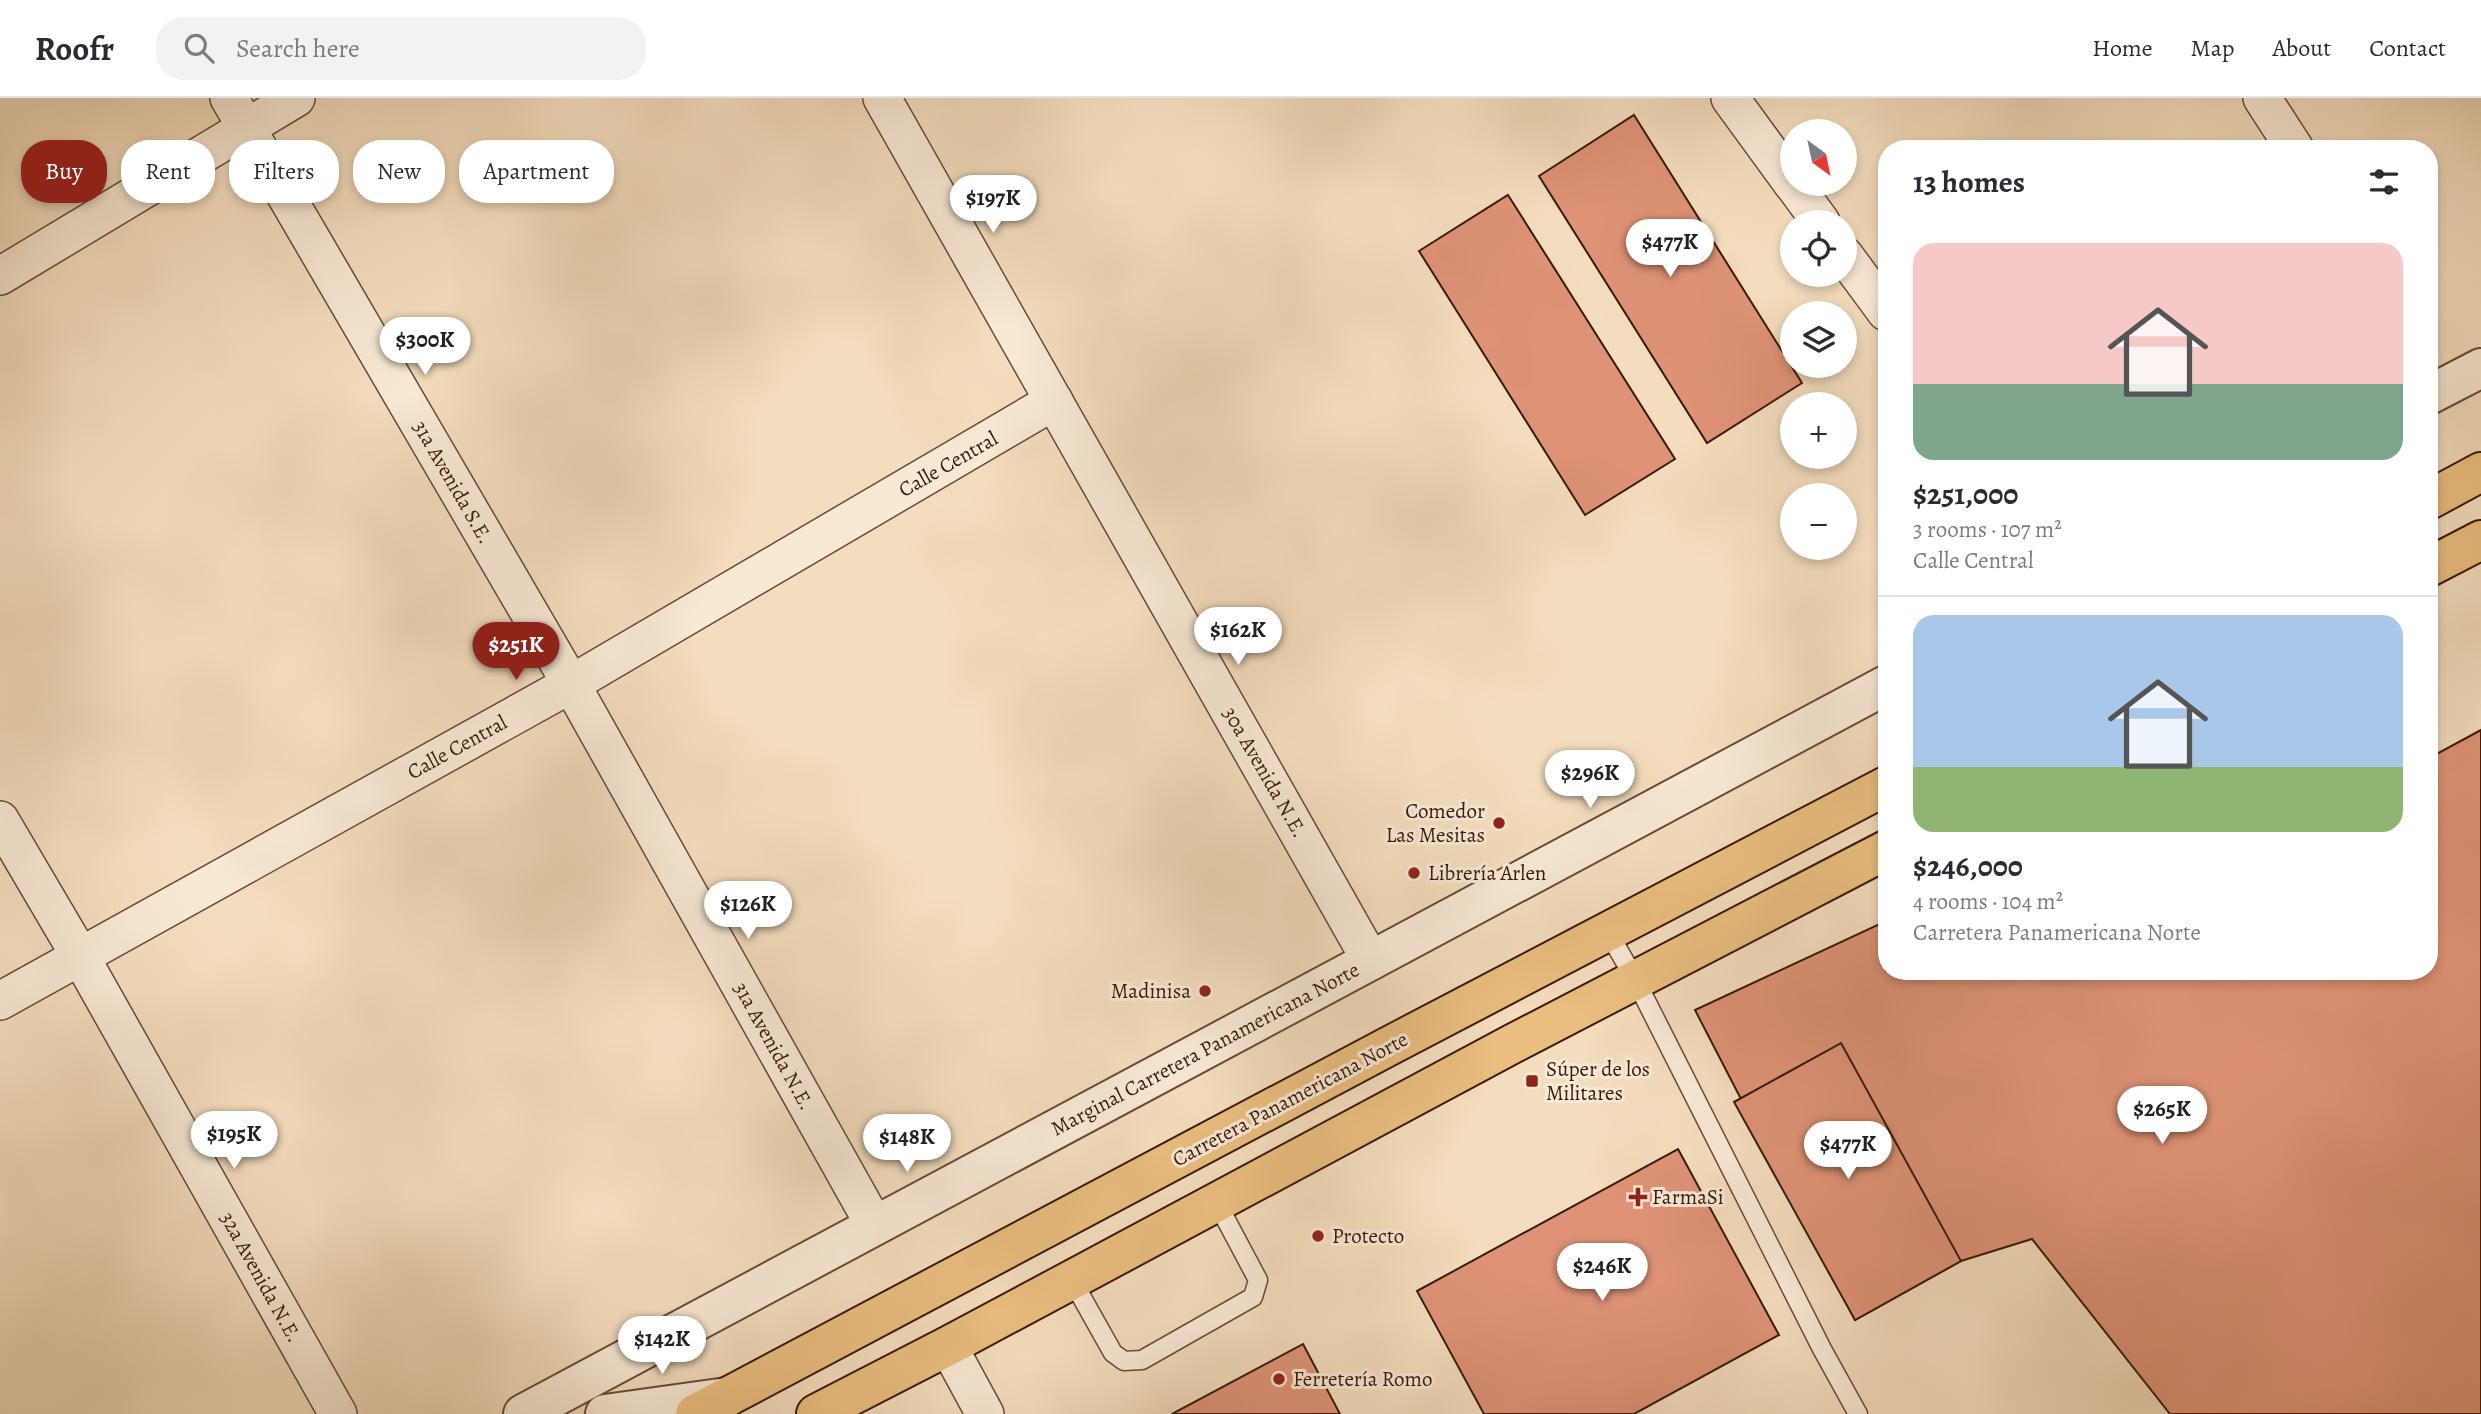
<!DOCTYPE html>
<meta charset="utf-8">
<style>
:root{--surface:#fff;--page:#f2f2f3;--text:#2b2b33;--muted:#7c7c81;--line:#e1e1e2;--accent:#8f2418}
body{margin:0;font-family:Alegreya,serif;background:var(--page);color:var(--text);height:100vh;display:flex;flex-direction:column;font-size:26px;white-space:nowrap}
*{box-sizing:border-box;margin:0}
p{font-size:23px;color:var(--muted)}
.icon{flex:none;width:38px;height:38px;fill:none;stroke:currentColor;stroke-width:2;stroke-linecap:round;stroke-linejoin:round}
.map{position:relative;flex:1;overflow:hidden}
.panel{position:absolute;left:1878px;top:42px;width:560px;height:840px;display:flex;flex-direction:column;background:var(--surface);border-radius:28px;box-shadow:0 4px 10px #0003}
.panel>*{flex:none}
.hud{position:absolute;left:21px;top:42px;width:665px;height:63px;display:flex;gap:14px}
.needle{width:46px;rotate:147deg}
.buttons{position:absolute;left:1780px;top:21px;display:grid;gap:14px}
.buttons a{display:grid;place-items:center;width:77px;height:77px;border-radius:50%;background:var(--surface);box-shadow:0 4px 10px #0003;font-size:35px}
.price{position:absolute;translate:-50% -60px;padding:0 16px;border-radius:24px;background:#fff;color:#222;font-size:23px;line-height:46px;filter:drop-shadow(0 2px 4px #0008)}
.price::after{content:'';position:absolute;left:50%;top:42px;width:21px;height:16px;margin-left:-10px;background:inherit;clip-path:polygon(0 0,100% 0,50% 100%)}
.price.on{background:var(--accent);color:#fff}
ul{padding:0;list-style:none}
li{display:grid;align-content:center;gap:14px;height:371px;padding:0 35px}
li+li{border-top:2px solid var(--line)}
li span{display:grid;place-items:center;height:217px;border-radius:21px;color:#555}
li>.icon{margin-inline-start:auto}
span .icon{width:126px;height:126px;fill:#fffc;stroke-width:1}
li b{font-size:30px}
h2{display:flex;justify-content:space-between;align-items:center;height:84px;padding:0 35px;font-size:30px}
.chip{padding:0 24px;border-radius:28px;background:var(--surface);box-shadow:0 4px 10px #0003;font-size:24px;line-height:63px}
.chip.on{background:var(--accent);color:#fff}
header{display:flex;align-items:center;gap:42px;box-sizing:border-box;height:98px;padding:0 35px;background:var(--surface);border-bottom:2px solid var(--line)}
header strong{font-size:33px}
nav{display:flex;gap:38px;margin-inline-start:auto;font-size:24px}
.search{width:490px;height:63px;background:var(--page);display:flex;align-items:center;gap:18px;box-sizing:border-box;padding:0 24px;border-radius:28px;color:var(--muted);font-size:26px}
.map>svg:first-child{display:block}
.building{fill:#df9376;stroke:#371a0c;stroke-width:2}
.lines{fill:none;stroke-linecap:round;stroke-linejoin:round}
.service-casing{stroke:#664b38;stroke-width:21}
.minor-casing{stroke:#664b38;stroke-width:40}
.tertiary-casing{stroke:#664b38;stroke-width:42}
.trunk-casing{stroke:#371a0c;stroke-width:42}
.service{stroke:#f8e9d5;stroke-width:18}
.minor{stroke:#f8e9d5;stroke-width:37}
.tertiary{stroke:#f8e9d5;stroke-width:38}
.trunk{stroke:#eabe7f;stroke-width:38}
.poi-dot{fill:#8f2418;stroke:#f8e9d5;stroke-width:2.5}
.labels{text-anchor:middle;stroke-width:6;stroke-linejoin:round;paint-order:stroke}
.street-label{font-size:21px;fill:#371a0c;stroke:#f8e9d5}
.poi-label{font-size:21px;fill:#371a0c;stroke:#f8e9d5;text-anchor:start}
</style>
<header>
<strong>Roofr</strong>
<div class="search"><svg class="icon" aria-label="search" viewBox="0 0 24 24"><circle cx="10" cy="10" r="6"/><path d="M15 15l6 6"/></svg>Search here</div>
<nav><a>Home</a><a>Map</a><a>About</a><a>Contact</a></nav>
</header>
<div class="map">
<svg width="2481" height="1316" viewBox="0 0 2481 1316">
<rect width="100%" height="100%" fill="#f4ddbe"/>
<filter id="stains"><feTurbulence type="fractalNoise" baseFrequency=".00286" numOctaves="4"/><feColorMatrix values="0 0 0 0 .2 0 0 0 0 .09 0 0 0 0 .02 0 0 0 .5 -.17"/></filter>
<radialGradient id="worn" r=".72"><stop offset=".6" stop-color="#630" stop-opacity="0"/><stop offset="1" stop-color="#630" stop-opacity=".3"/></radialGradient>
<g class="building">
<polygon points="1634,17 1802,285 1707,345 1539,78"/>
<polygon points="1508,97 1675,361 1585,417 1419,153"/>
<polygon points="2481,632 2481,1316 2170,1316 2032,1141 1961,1163 1855,1222 1695,912 1886,823 1886,873 2429,873 2429,660"/>
<polygon points="1841,945 1961,1163 1855,1222 1734,1004"/>
<polygon points="1678,1051 1779,1237 1634,1316 1484,1316 1417,1193"/>
<polygon points="1303,1246 1340,1316 1172,1316"/>
</g>
<g class="lines">
<g class="service-casing">
<g id="service">
<polyline points="1608,834 1636,883 1822,1251 1858,1316"/>
<polyline points="1072,1182 1113,1255 1124,1263 1142,1262 1253,1199 1258,1182 1217,1105"/>
</g>
</g>
<g class="minor-casing">
<g id="minor">
<polyline points="229,0 571,586 875,1128"/>
<polyline points="882,0 1371,863"/>
<polyline points="1730,0 1792,85"/>
<polyline points="2262,0 2295,51"/>
<polyline points="1793,86 1821,124"/>
<polyline points="1844,157 1886,214"/>
<polyline points="0,178 296,0"/>
<polyline points="0,722 80,858 338,1316"/>
<polyline points="0,903 571,586 1054,303"/>
<polyline points="948,1248 985,1316"/>
</g>
</g>
<g class="tertiary-casing">
<g id="tertiary">
<polyline points="2429,297 2481,270"/>
<polyline points="523,1316 1886,587"/>
<polyline points="605,1316 727,1299"/>
</g>
</g>
<g class="trunk-casing">
<g id="trunk">
<polyline points="2429,402 2481,374"/>
<polyline points="2429,469 2481,442"/>
<polyline points="695,1316 1391,947 1886,688"/>
<polyline points="816,1316 948,1248 1514,945 1886,752"/>
</g>
</g>
<use href="#service" class="service"/>
<use href="#minor" class="minor"/>
<use href="#tertiary" class="tertiary"/>
<use href="#trunk" class="trunk"/>
</g>
<g class="poi-dot">
<circle cx="1499" cy="725" r="7"/>
<circle cx="1414" cy="775" r="7"/>
<circle cx="1205" cy="893" r="7"/>
<rect x="1525" y="976" width="14" height="14" rx="3.5"/>
<path d="M1634.5 1088.5h7v7h7v7h-7v7h-7v-7h-7v-7h7z"/>
<circle cx="1318" cy="1138" r="7"/>
<circle cx="1279" cy="1281" r="7"/>
</g>
<g class="labels">
<g class="street-label">
<text transform="translate(948 366) rotate(-30)" y="7">Calle Central</text>
<text transform="translate(453 384) rotate(60)" y="7">31a Avenida S.E.</text>
<text transform="translate(457 649) rotate(-29)" y="7">Calle Central</text>
<text transform="translate(1265 674) rotate(60)" y="7">30a Avenida N.E.</text>
<text transform="translate(774 948) rotate(61)" y="7">31a Avenida N.E.</text>
<text transform="translate(1205 951) rotate(-28)" y="7">Marginal Carretera Panamericana Norte</text>
<text transform="translate(1290 1001) rotate(-28)" y="7">Carretera Panamericana Norte</text>
<text transform="translate(261 1179) rotate(61)" y="7">32a Avenida N.E.</text>
</g>
<g class="poi-label">
<text x="1485" y="720" text-anchor="end">Comedor<tspan x="1485" dy="24">Las Mesitas</tspan></text>
<text x="1428" y="782">Librería Arlen</text>
<text x="1191" y="900" text-anchor="end">Madinisa</text>
<text x="1546" y="978">Súper de los<tspan x="1546" dy="24">Militares</tspan></text>
<text x="1652" y="1106">FarmaSi</text>
<text x="1332" y="1145">Protecto</text>
<text x="1293" y="1288">Ferretería Romo</text>
</g>
</g>
<rect width="100%" height="100%" filter="url(#stains)"/>
<rect width="100%" height="100%" fill="url(#worn)"/>
</svg>
<div class="buttons">
<a><svg class="needle" viewBox="-14 -14 28 28"><path d="M0-13l5 13h-10z" fill="#e53935"/><path d="M0 13l5-13h-10z" fill="#7c7c81"/></svg></a>
<a><svg class="icon" aria-label="locate" viewBox="0 0 24 24"><circle cx="12" cy="12" r="6"/><path d="M12 2v4M12 18v4M2 12h4M18 12h4"/></svg></a>
<a><svg class="icon" aria-label="layers" viewBox="0 0 24 24"><path d="M12 4l9 5-9 5-9-5zM3 14l9 5 9-5"/></svg></a>
<a>+</a>
<a>−</a>
</div>
<b class="price" style="left:993px;top:137px">$197K</b>
<b class="price" style="left:1670px;top:181px">$477K</b>
<b class="price" style="left:425px;top:279px">$300K</b>
<b class="price" style="left:1238px;top:569px">$162K</b>
<b class="price on" style="left:516px;top:584px">$251K</b>
<b class="price" style="left:1590px;top:712px">$296K</b>
<b class="price" style="left:748px;top:843px">$126K</b>
<b class="price" style="left:2162px;top:1048px">$265K</b>
<b class="price" style="left:234px;top:1073px">$195K</b>
<b class="price" style="left:907px;top:1076px">$148K</b>
<b class="price" style="left:1848px;top:1083px">$477K</b>
<b class="price" style="left:1602px;top:1205px">$246K</b>
<b class="price" style="left:662px;top:1278px">$142K</b>
<div class="hud">
<a class="chip on">Buy</a>
<a class="chip">Rent</a>
<a class="chip">Filters</a>
<a class="chip">New</a>
<a class="chip">Apartment</a>
</div>
<section class="panel">
<h2>13 homes<svg class="icon" aria-label="filters" viewBox="0 0 24 24"><path d="M4 7h16M4 17h16"/><circle cx="9" cy="7" r="2"/><circle cx="15" cy="17" r="2"/></svg></h2>
<ul>
<li><span style="background:linear-gradient(#f6c9c9 65%,#7fa58c 0)"><svg class="icon" aria-label="home" viewBox="0 0 24 24"><path d="M3 11l9-7 9 7M6 9v11h12V9"/></svg></span><div><b>$251,000</b><p>3 rooms · 107 m²</p><p>Calle Central</p></div></li>
<li><span style="background:linear-gradient(#a9c7e8 70%,#8fb573 0)"><svg class="icon" aria-label="home" viewBox="0 0 24 24"><path d="M3 11l9-7 9 7M6 9v11h12V9"/></svg></span><div><b>$246,000</b><p>4 rooms · 104 m²</p><p>Carretera Panamericana Norte</p></div></li>
</ul>
</section>
</div>
